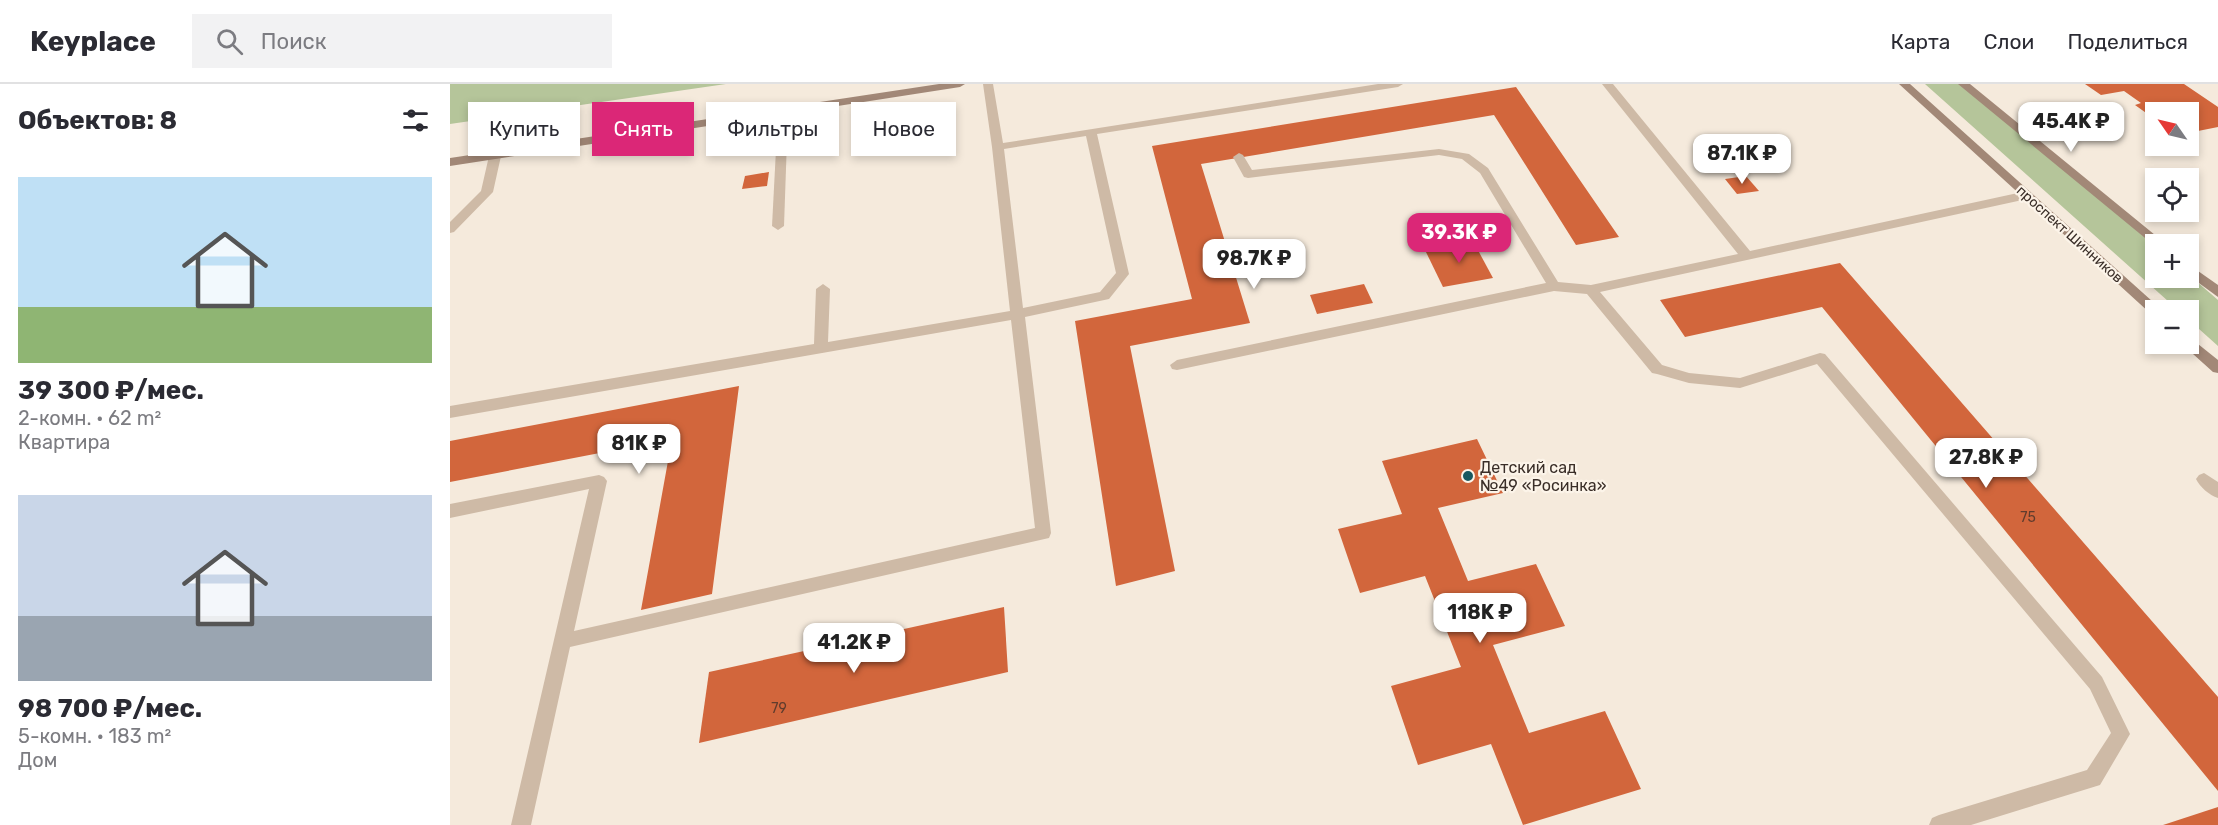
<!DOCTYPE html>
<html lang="ru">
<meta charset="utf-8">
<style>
:root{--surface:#fff;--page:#f2f2f3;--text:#2b2b33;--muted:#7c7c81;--line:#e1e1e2;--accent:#db2777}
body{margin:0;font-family:Rubik,sans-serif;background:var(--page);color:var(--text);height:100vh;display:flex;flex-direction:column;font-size:22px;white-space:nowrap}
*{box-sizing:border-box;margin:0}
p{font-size:20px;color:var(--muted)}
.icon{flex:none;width:33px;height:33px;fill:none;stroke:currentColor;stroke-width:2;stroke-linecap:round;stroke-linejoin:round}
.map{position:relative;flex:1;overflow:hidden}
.sheet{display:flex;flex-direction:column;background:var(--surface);width:450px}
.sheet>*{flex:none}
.guide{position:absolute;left:18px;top:18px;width:570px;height:54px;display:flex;gap:12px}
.needle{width:39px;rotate:304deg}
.fabs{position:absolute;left:1695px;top:18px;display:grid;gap:12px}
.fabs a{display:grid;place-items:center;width:54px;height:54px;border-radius:0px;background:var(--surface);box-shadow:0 3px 9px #0003;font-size:30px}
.price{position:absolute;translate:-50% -51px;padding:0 14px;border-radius:12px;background:#fff;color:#222;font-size:20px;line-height:39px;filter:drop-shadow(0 2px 3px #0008)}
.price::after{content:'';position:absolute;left:50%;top:36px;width:18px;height:14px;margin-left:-9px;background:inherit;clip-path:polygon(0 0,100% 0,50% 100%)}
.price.active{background:var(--accent);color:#fff}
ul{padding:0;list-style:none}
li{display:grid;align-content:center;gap:12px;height:318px;padding:0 18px}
li span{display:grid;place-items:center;height:186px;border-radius:0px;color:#555}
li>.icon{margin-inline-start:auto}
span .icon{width:108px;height:108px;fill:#fffc;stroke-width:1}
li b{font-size:26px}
h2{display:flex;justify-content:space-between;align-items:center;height:72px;padding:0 18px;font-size:26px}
.chip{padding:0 21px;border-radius:0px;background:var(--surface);box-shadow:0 3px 9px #0003;font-size:21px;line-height:54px}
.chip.active{background:var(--accent);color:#fff}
header{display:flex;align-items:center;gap:36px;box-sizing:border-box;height:84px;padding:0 30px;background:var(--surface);border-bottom:2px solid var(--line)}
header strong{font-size:28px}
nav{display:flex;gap:33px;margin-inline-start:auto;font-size:21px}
.search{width:420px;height:54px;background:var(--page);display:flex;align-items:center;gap:15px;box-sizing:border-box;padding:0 21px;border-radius:0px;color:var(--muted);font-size:22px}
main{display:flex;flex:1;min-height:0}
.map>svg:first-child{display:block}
.green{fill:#b5c59a}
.building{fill:#d2663c}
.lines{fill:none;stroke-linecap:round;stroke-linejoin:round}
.lane{fill:#cebaa6;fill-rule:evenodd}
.secondary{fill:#a28877;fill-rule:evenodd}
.poi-dot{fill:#185860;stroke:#fcf4e9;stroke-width:2}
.labels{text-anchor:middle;stroke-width:4.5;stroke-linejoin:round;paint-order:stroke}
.far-street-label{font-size:14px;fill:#3a2e28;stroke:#fcf4e9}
.number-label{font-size:14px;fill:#603c2d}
.poi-label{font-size:16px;fill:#3a2e28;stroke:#fcf4e9;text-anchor:start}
</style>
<header>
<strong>Keyplace</strong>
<div class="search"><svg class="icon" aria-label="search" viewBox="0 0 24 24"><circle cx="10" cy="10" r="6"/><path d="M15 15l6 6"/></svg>Поиск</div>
<nav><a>Карта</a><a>Слои</a><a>Поделиться</a></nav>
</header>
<main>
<section class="sheet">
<h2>Объектов: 8<svg class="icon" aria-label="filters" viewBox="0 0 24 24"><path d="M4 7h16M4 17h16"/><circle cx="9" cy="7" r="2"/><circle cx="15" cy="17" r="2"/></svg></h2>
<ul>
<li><span style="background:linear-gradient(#bfe0f5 70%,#8fb573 0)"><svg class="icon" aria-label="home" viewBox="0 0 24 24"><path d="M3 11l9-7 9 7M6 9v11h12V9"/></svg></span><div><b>39 300 ₽/мес.</b><p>2-комн. · 62 m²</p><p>Квартира</p></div></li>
<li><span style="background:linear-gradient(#c9d6e8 65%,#9aa5b1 0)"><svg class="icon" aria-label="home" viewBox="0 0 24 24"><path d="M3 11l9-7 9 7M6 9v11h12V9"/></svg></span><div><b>98 700 ₽/мес.</b><p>5-комн. · 183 m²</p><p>Дом</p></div></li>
</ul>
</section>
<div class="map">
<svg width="1768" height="741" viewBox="0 0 1768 741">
<rect width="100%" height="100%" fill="#f5eadc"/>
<g class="green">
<polygon points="0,0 276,0 0,40"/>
<polygon points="1475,0 1516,0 1705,162 1706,194 1738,194 1739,191 1768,216 1768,262 1739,236 1738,226 1728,226"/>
</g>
<g class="building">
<polygon points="1635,0 1734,0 1768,23 1768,43 1738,49 1738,28 1706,28 1706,36 1685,21 1691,19 1674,7 1651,11"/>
<polygon points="1066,3 1169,153 1126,161 1044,31 751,80 800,239 680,262 725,487 666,502 625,237 742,215 702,62"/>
<polygon points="319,88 317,102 292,105 295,92"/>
<polygon points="1296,92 1309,107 1287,110 1275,95"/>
<polygon points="1023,157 1043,194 993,203 975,166"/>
<polygon points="1390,179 1768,613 1768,707 1372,223 1235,253 1210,216"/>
<polygon points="914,200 923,219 867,230 860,211"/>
<polygon points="289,302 262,510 191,526 222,355 0,398 0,357"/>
<polygon points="1027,355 1053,409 988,424 1018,497 1086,480 1115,542 1043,561 1079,649 1155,627 1191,705 1073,741 1041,660 968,681 941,602 1011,583 975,492 910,509 888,445 952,430 932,377"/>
<polygon points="554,523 558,588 249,659 259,588"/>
<polygon points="1768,723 1768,741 1713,741"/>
</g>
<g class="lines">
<g class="lane">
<path d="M533,0H543L553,59L928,0H953L948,3L647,50L679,190L659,215L575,233L601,449L599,454L120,563L81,741H61L139,405L0,434V420L149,391L154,393L157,397L124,547L585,444L561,236L0,334V322L364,260L366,205L373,200L380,205L378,258L560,227L542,63ZM636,52L666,189L650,208L573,224L554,65Z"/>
<polygon points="1152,0 1163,0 1300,167 1577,107 1581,108 1581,114 1577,115 1150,208 1212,281 1239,289 1290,294 1370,269 1375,270 1652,593 1680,650 1650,701 1521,741 1479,741 1482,734 1489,731 1637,686 1661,649 1640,605 1367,280 1290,304 1239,299 1207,290 1202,289 1137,210 1104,207 727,286 722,285 720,281 727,276 1096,199 1030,89 1012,75 989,71 798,94 794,93 783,73 789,69 793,71 802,86 989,65 1019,70 1038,84 1108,198 1141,201 1288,170"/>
<polygon points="333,24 338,27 334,142 328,146 322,142 328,27"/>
<polygon points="45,68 51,72 43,108 4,148 0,149 0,138 31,107 39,72"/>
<path d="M1754,389L1768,398V414C1759,411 1750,403 1746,395L1749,391Z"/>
</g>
<g class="secondary">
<polygon points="489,0 515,0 510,3 0,82 0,74"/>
<polygon points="1449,0 1460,0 1712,226 1706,226 1706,232 1701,230"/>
<polygon points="1508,0 1520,0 1716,160 1706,160 1706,163"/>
<polygon points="1738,180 1768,201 1768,213 1738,191"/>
<polygon points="1738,252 1768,276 1768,289 1763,288 1733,261 1738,260"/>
</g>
</g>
<circle class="poi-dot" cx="1018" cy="392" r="6"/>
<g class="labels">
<g class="far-street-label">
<text transform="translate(1620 150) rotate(42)" y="5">проспект Шинников</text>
</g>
<g class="number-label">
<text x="1578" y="438">75</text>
<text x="329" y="629">79</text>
</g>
<g class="poi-label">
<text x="1030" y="389">Детский сад<tspan x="1030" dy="18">№49 «Росинка»</tspan></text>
</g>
</g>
</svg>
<div class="fabs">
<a><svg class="needle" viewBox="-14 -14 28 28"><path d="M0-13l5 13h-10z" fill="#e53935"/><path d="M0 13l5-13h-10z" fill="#7c7c81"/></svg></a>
<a><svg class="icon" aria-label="locate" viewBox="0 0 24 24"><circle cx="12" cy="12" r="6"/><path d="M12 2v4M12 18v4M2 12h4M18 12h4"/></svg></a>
<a>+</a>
<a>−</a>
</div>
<b class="price" style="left:1621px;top:69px">45.4K ₽</b>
<b class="price" style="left:1292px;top:101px">87.1K ₽</b>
<b class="price active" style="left:1009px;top:180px">39.3K ₽</b>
<b class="price" style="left:804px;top:206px">98.7K ₽</b>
<b class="price" style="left:189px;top:391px">81K ₽</b>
<b class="price" style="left:1536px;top:405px">27.8K ₽</b>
<b class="price" style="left:1030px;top:560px">118K ₽</b>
<b class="price" style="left:404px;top:590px">41.2K ₽</b>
<div class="guide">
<a class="chip">Купить</a>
<a class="chip active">Снять</a>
<a class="chip">Фильтры</a>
<a class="chip">Новое</a>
</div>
</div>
</main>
